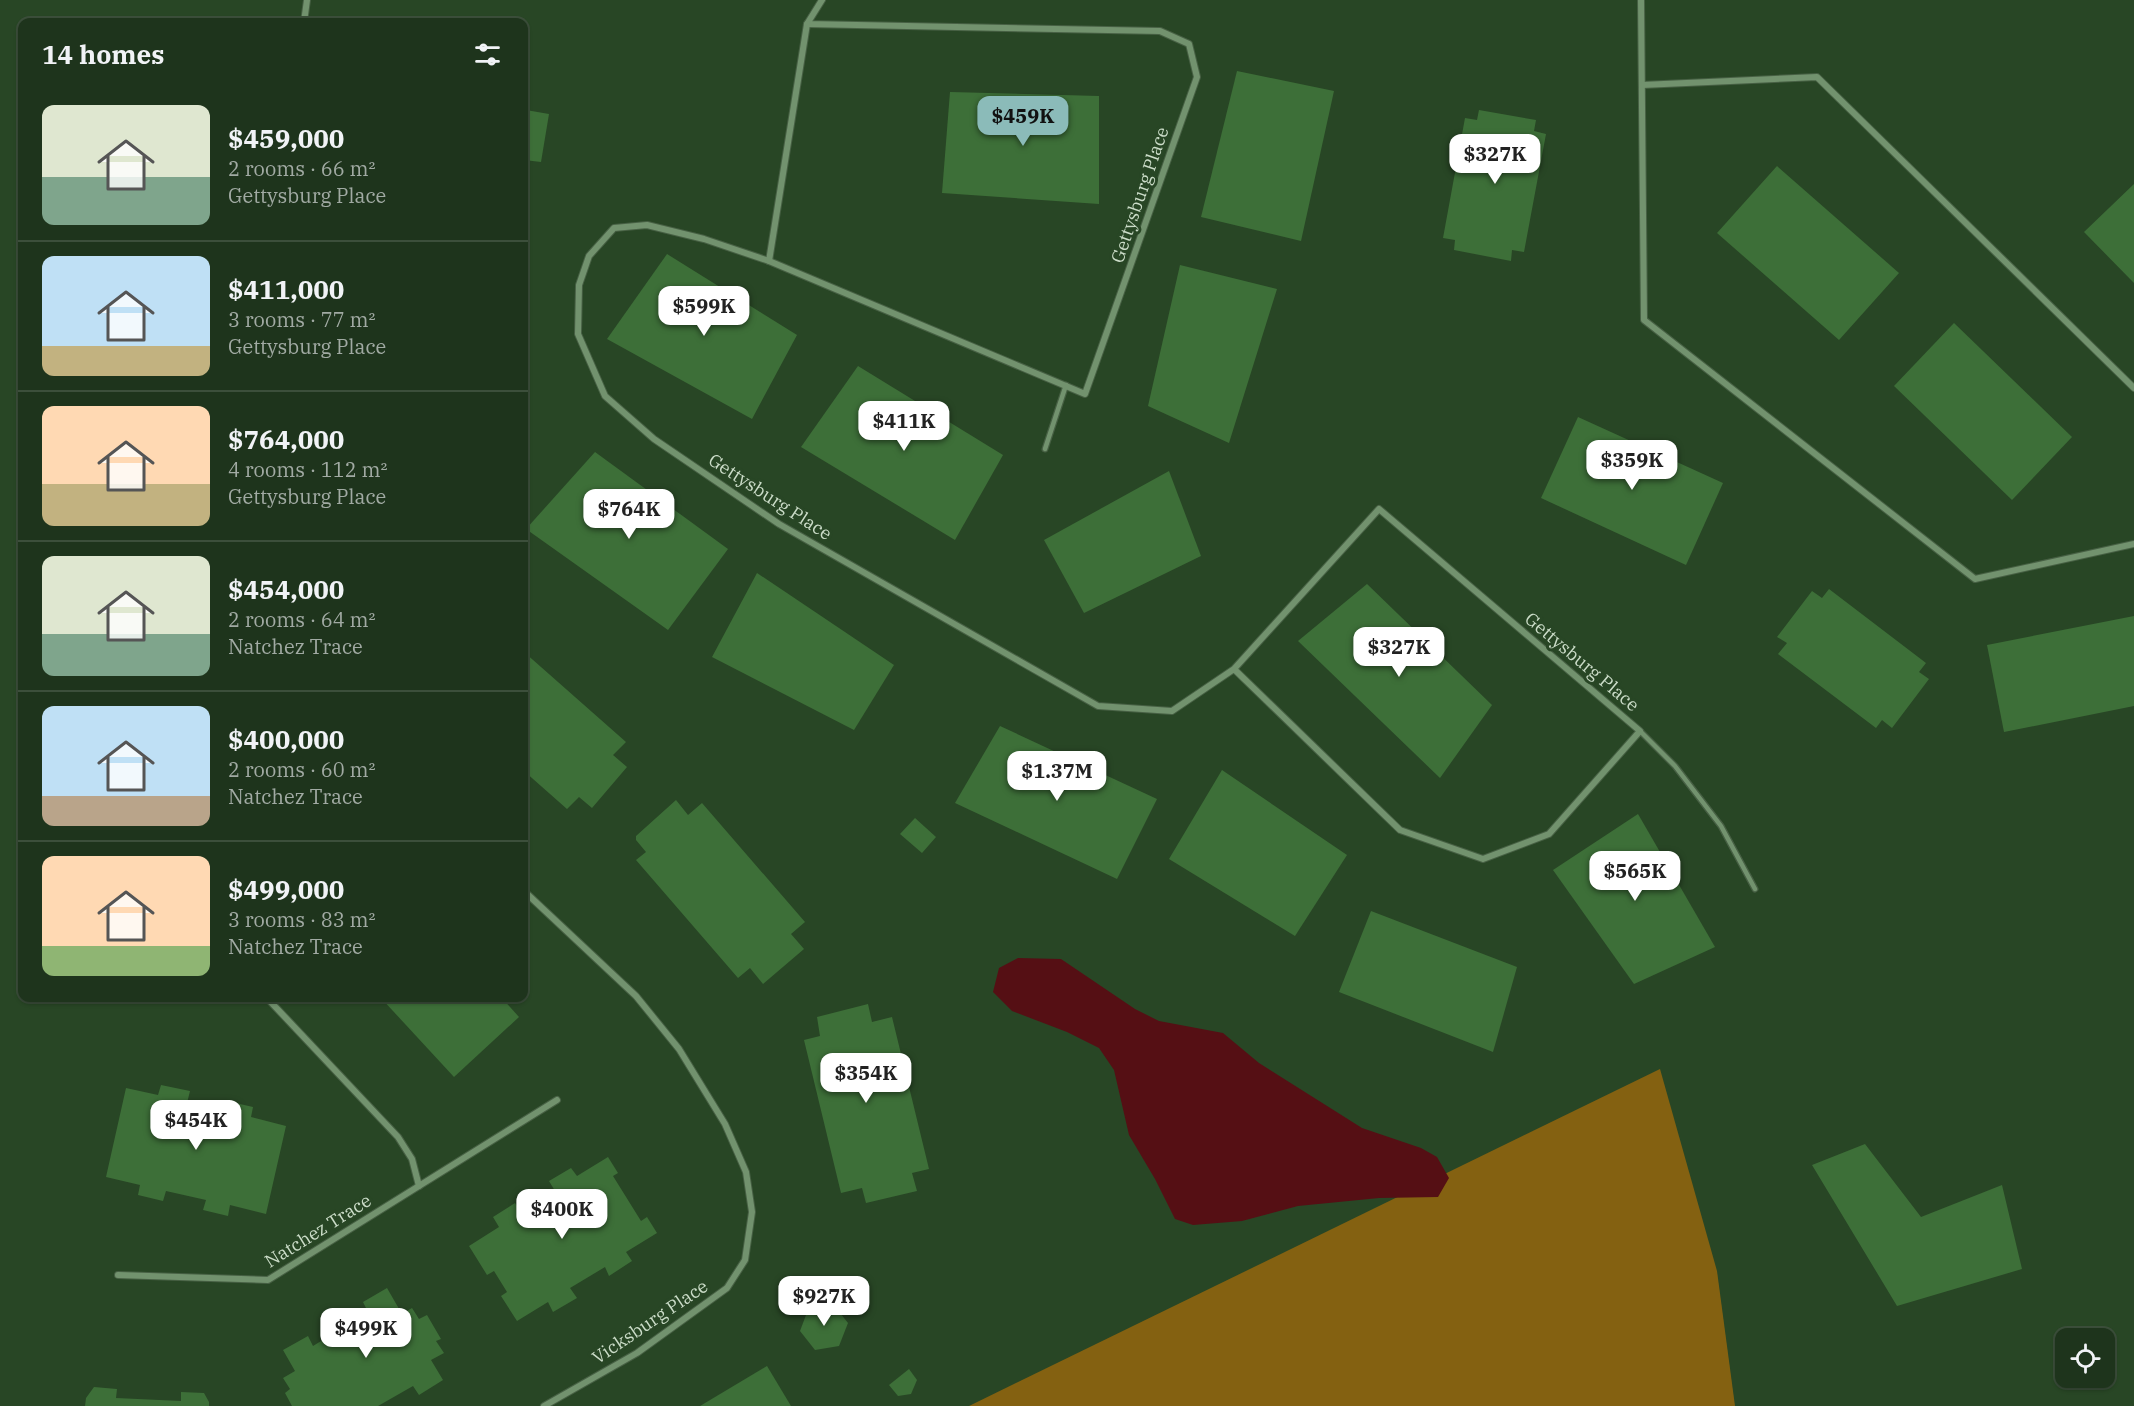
<!DOCTYPE html>
<meta charset="utf-8">
<style>
:root{--surface:#1e341c;--page:#2b3f29;--text:#f1f3f6;--muted:#a1aaa3;--line:#3c4f3b;--accent:#8bbbb9}
body{margin:0;font-family:"IBM Plex Serif",serif;background:var(--page);color:var(--text);height:100vh;display:flex;flex-direction:column;font-size:22px;white-space:nowrap}
*{box-sizing:border-box;margin:0}
p{font-size:20px;color:var(--muted)}
.icon{flex:none;width:33px;height:33px;fill:none;stroke:currentColor;stroke-width:2;stroke-linecap:round;stroke-linejoin:round}
.map{position:relative;flex:1;overflow:hidden}
.side{position:absolute;left:18px;top:18px;width:510px;height:984px;display:flex;flex-direction:column;background:var(--surface);border-radius:12px;box-shadow:0 2px 4px #0004,0 0 0 2px var(--line)}
.side>*{flex:none}
.fabs{position:absolute;left:2055px;top:1328px;display:grid;gap:12px}
.fabs a{display:grid;place-items:center;width:60px;height:60px;border-radius:12px;background:var(--surface);box-shadow:0 2px 4px #0004,0 0 0 2px var(--line);font-size:30px}
.price{position:absolute;translate:-50% -51px;padding:0 14px;border-radius:12px;background:#fff;color:#222;font-size:20px;line-height:39px;filter:drop-shadow(0 2px 3px #0008)}
.price::after{content:'';position:absolute;left:50%;top:36px;width:18px;height:14px;margin-left:-9px;background:inherit;clip-path:polygon(0 0,100% 0,50% 100%)}
.price.current{background:var(--accent);color:#111}
ul{padding:0;list-style:none}
li{display:flex;align-items:center;gap:18px;height:150px;padding:0 24px}
li+li{border-top:2px solid var(--line)}
li span{display:grid;place-items:center;flex:none;width:168px;height:120px;border-radius:12px;color:#555}
li>.icon{margin-inline-start:auto}
span .icon{width:72px;height:72px;fill:#fffc;stroke-width:1}
li b{font-size:26px}
h2{display:flex;justify-content:space-between;align-items:center;height:72px;padding:0 24px;font-size:26px}
.map>svg:first-child{display:block}
.forest{fill:#846111}
.water{fill:#550f14}
.building{fill:#3d6f38}
.lines{fill:none;stroke-linecap:round;stroke-linejoin:round}
.service-casing{stroke:#476044;stroke-width:7}
.minor-casing{stroke:#476044;stroke-width:8}
.service{stroke:#72926e;stroke-width:4.5}
.minor{stroke:#72926e;stroke-width:6}
.labels{text-anchor:middle;stroke-width:6;stroke-linejoin:round;paint-order:stroke}
.street-label{font-size:18px;fill:#cbdcc8;stroke:#284625}
</style>
<div class="map">
<svg width="2134" height="1406" viewBox="0 0 2134 1406">
<rect width="100%" height="100%" fill="#284625"/>
<polygon class="forest" points="1660,1069 1717,1271 1735,1406 969,1406"/>
<polygon class="water" points="1018,958 1061,959 1135,1009 1159,1021 1223,1033 1259,1063 1362,1128 1421,1148 1437,1157 1449,1178 1438,1197 1379,1198 1298,1206 1242,1221 1193,1225 1175,1219 1155,1179 1129,1135 1114,1070 1099,1048 1067,1032 1012,1011 993,992 999,968"/>
<g class="building">
<polygon points="1237,71 1334,91 1301,241 1201,217"/>
<polygon points="950,92 1099,96 1099,204 942,193"/>
<polygon points="526,110 549,114 541,162 524,160 524,130"/>
<polygon points="1479,110 1536,120 1534,131 1546,134 1524,252 1512,250 1511,261 1454,250 1455,240 1443,238 1465,118 1477,120"/>
<polygon points="1777,166 1899,273 1839,340 1717,233"/>
<polygon points="2134,184 2134,283 2084,232"/>
<polygon points="667,254 797,335 752,419 607,339"/>
<polygon points="1180,265 1277,289 1229,443 1148,406"/>
<polygon points="1954,323 2072,437 2012,500 1894,386"/>
<polygon points="858,366 1003,455 955,540 801,447"/>
<polygon points="1578,417 1723,483 1686,565 1541,498"/>
<polygon points="595,452 728,549 668,630 526,529"/>
<polygon points="1169,471 1201,556 1084,613 1044,540"/>
<polygon points="757,573 894,665 854,730 712,657"/>
<polygon points="1367,584 1492,705 1440,778 1298,641"/>
<polygon points="1829,589 1926,663 1919,672 1929,679 1892,728 1882,720 1876,728 1778,654 1787,643 1777,637 1812,591 1822,598"/>
<polygon points="2134,616 2134,706 2004,732 1987,645"/>
<polygon points="524,652 626,742 613,755 627,767 592,808 579,797 567,809 524,771"/>
<polygon points="1000,726 1157,799 1117,879 955,803"/>
<polygon points="1222,770 1347,855 1295,936 1169,859"/>
<polygon points="676,800 688,815 702,803 805,922 791,934 804,949 763,984 750,968 738,978 636,860 646,852 636,840 636,836"/>
<polygon points="1638,814 1715,947 1634,984 1553,870"/>
<polygon points="915,818 936,837 922,853 900,834"/>
<polygon points="1371,911 1517,967 1493,1052 1339,992"/>
<polygon points="381,998 502,998 519,1017 454,1077"/>
<polygon points="868,1004 872,1022 892,1017 929,1169 912,1173 917,1191 866,1203 862,1188 841,1193 804,1040 820,1036 817,1017"/>
<polygon points="161,1085 190,1091 187,1103 224,1112 227,1101 253,1107 251,1117 286,1126 266,1214 230,1205 228,1216 203,1210 206,1200 166,1191 163,1201 138,1195 140,1185 106,1177 126,1088 158,1095"/>
<polygon points="1865,1144 1921,1217 2002,1185 2022,1269 1897,1306 1812,1165"/>
<polygon points="608,1157 618,1173 613,1176 641,1221 647,1217 657,1233 626,1252 632,1261 609,1276 605,1267 570,1288 577,1298 553,1312 548,1302 517,1321 501,1296 507,1292 494,1271 487,1275 469,1246 499,1227 493,1217 515,1203 521,1212 555,1191 549,1181 571,1168 577,1176"/>
<polygon points="387,1288 402,1314 412,1308 419,1319 427,1315 441,1339 436,1341 444,1353 431,1360 443,1380 419,1395 413,1386 378,1406 292,1406 285,1393 290,1389 283,1378 295,1371 283,1350 308,1336 313,1346 368,1312 363,1302"/>
<polygon points="833,1304 848,1323 839,1346 815,1350 800,1331 809,1307"/>
<polygon points="767,1366 791,1406 700,1406"/>
<polygon points="909,1369 917,1380 911,1394 898,1396 889,1385"/>
<polygon points="94,1387 117,1389 116,1398 181,1401 181,1392 204,1393 209,1402 209,1406 85,1406 86,1398"/>
</g>
<g class="lines">
<g class="service-casing">
<g id="service">
<polyline points="1045,449 1066,385"/>
<polyline points="1640,731 1675,766 1721,826 1755,889"/>
</g>
</g>
<g class="minor-casing">
<g id="minor">
<polyline points="822,0 807,24 1160,31 1189,44 1197,77 1085,394 769,261 704,239 647,225 614,228 589,256 579,285 578,334 605,396 654,439 779,524 1098,706 1172,711 1234,669 1379,509 1640,731 1549,834 1483,859 1400,830 1234,669"/>
<polyline points="1641,0 1644,320 1975,579 2134,544"/>
<polyline points="304,22 307,0"/>
<polyline points="1642,85 1817,77 2134,388"/>
<polyline points="769,261 807,24"/>
<polyline points="524,891 636,996 679,1049 725,1124 746,1172 752,1212 745,1260 727,1288 637,1353 544,1406"/>
<polyline points="267,998 398,1137 412,1159 419,1186"/>
<polyline points="118,1275 268,1280 557,1100"/>
</g>
</g>
<use href="#service" class="service"/>
<use href="#minor" class="minor"/>
</g>
<g class="labels">
<g class="street-label">
<text transform="translate(1140 195) rotate(-71)" y="6">Gettysburg Place</text>
<text transform="translate(770 497) rotate(33)" y="6">Gettysburg Place</text>
<text transform="translate(1582 662) rotate(40)" y="6">Gettysburg Place</text>
<text transform="translate(318 1231) rotate(-32)" y="6">Natchez Trace</text>
<text transform="translate(650 1322) rotate(-34)" y="6">Vicksburg Place</text>
</g>
</g>
</svg>
<div class="fabs">
<a><svg class="icon" aria-label="locate" viewBox="0 0 24 24"><circle cx="12" cy="12" r="6"/><path d="M12 2v4M12 18v4M2 12h4M18 12h4"/></svg></a>
</div>
<b class="price current" style="left:1023px;top:147px">$459K</b>
<b class="price" style="left:1495px;top:185px">$327K</b>
<b class="price" style="left:704px;top:337px">$599K</b>
<b class="price" style="left:904px;top:452px">$411K</b>
<b class="price" style="left:1632px;top:491px">$359K</b>
<b class="price" style="left:629px;top:540px">$764K</b>
<b class="price" style="left:1399px;top:678px">$327K</b>
<b class="price" style="left:1057px;top:802px">$1.37M</b>
<b class="price" style="left:1635px;top:902px">$565K</b>
<b class="price" style="left:866px;top:1104px">$354K</b>
<b class="price" style="left:196px;top:1151px">$454K</b>
<b class="price" style="left:562px;top:1240px">$400K</b>
<b class="price" style="left:824px;top:1327px">$927K</b>
<b class="price" style="left:366px;top:1359px">$499K</b>
<section class="side">
<h2>14 homes<svg class="icon" aria-label="filters" viewBox="0 0 24 24"><path d="M4 7h16M4 17h16"/><circle cx="9" cy="7" r="2"/><circle cx="15" cy="17" r="2"/></svg></h2>
<ul>
<li><span style="background:linear-gradient(#dfe7d0 60%,#7fa58c 0)"><svg class="icon" aria-label="home" viewBox="0 0 24 24"><path d="M3 11l9-7 9 7M6 9v11h12V9"/></svg></span><div><b>$459,000</b><p>2 rooms · 66 m²</p><p>Gettysburg Place</p></div></li>
<li><span style="background:linear-gradient(#bfe0f5 75%,#c2b280 0)"><svg class="icon" aria-label="home" viewBox="0 0 24 24"><path d="M3 11l9-7 9 7M6 9v11h12V9"/></svg></span><div><b>$411,000</b><p>3 rooms · 77 m²</p><p>Gettysburg Place</p></div></li>
<li><span style="background:linear-gradient(#ffd9b3 65%,#c2b280 0)"><svg class="icon" aria-label="home" viewBox="0 0 24 24"><path d="M3 11l9-7 9 7M6 9v11h12V9"/></svg></span><div><b>$764,000</b><p>4 rooms · 112 m²</p><p>Gettysburg Place</p></div></li>
<li><span style="background:linear-gradient(#dfe7d0 65%,#7fa58c 0)"><svg class="icon" aria-label="home" viewBox="0 0 24 24"><path d="M3 11l9-7 9 7M6 9v11h12V9"/></svg></span><div><b>$454,000</b><p>2 rooms · 64 m²</p><p>Natchez Trace</p></div></li>
<li><span style="background:linear-gradient(#bfe0f5 75%,#b9a48a 0)"><svg class="icon" aria-label="home" viewBox="0 0 24 24"><path d="M3 11l9-7 9 7M6 9v11h12V9"/></svg></span><div><b>$400,000</b><p>2 rooms · 60 m²</p><p>Natchez Trace</p></div></li>
<li><span style="background:linear-gradient(#ffd9b3 75%,#8fb573 0)"><svg class="icon" aria-label="home" viewBox="0 0 24 24"><path d="M3 11l9-7 9 7M6 9v11h12V9"/></svg></span><div><b>$499,000</b><p>3 rooms · 83 m²</p><p>Natchez Trace</p></div></li>
</ul>
</section>
</div>
